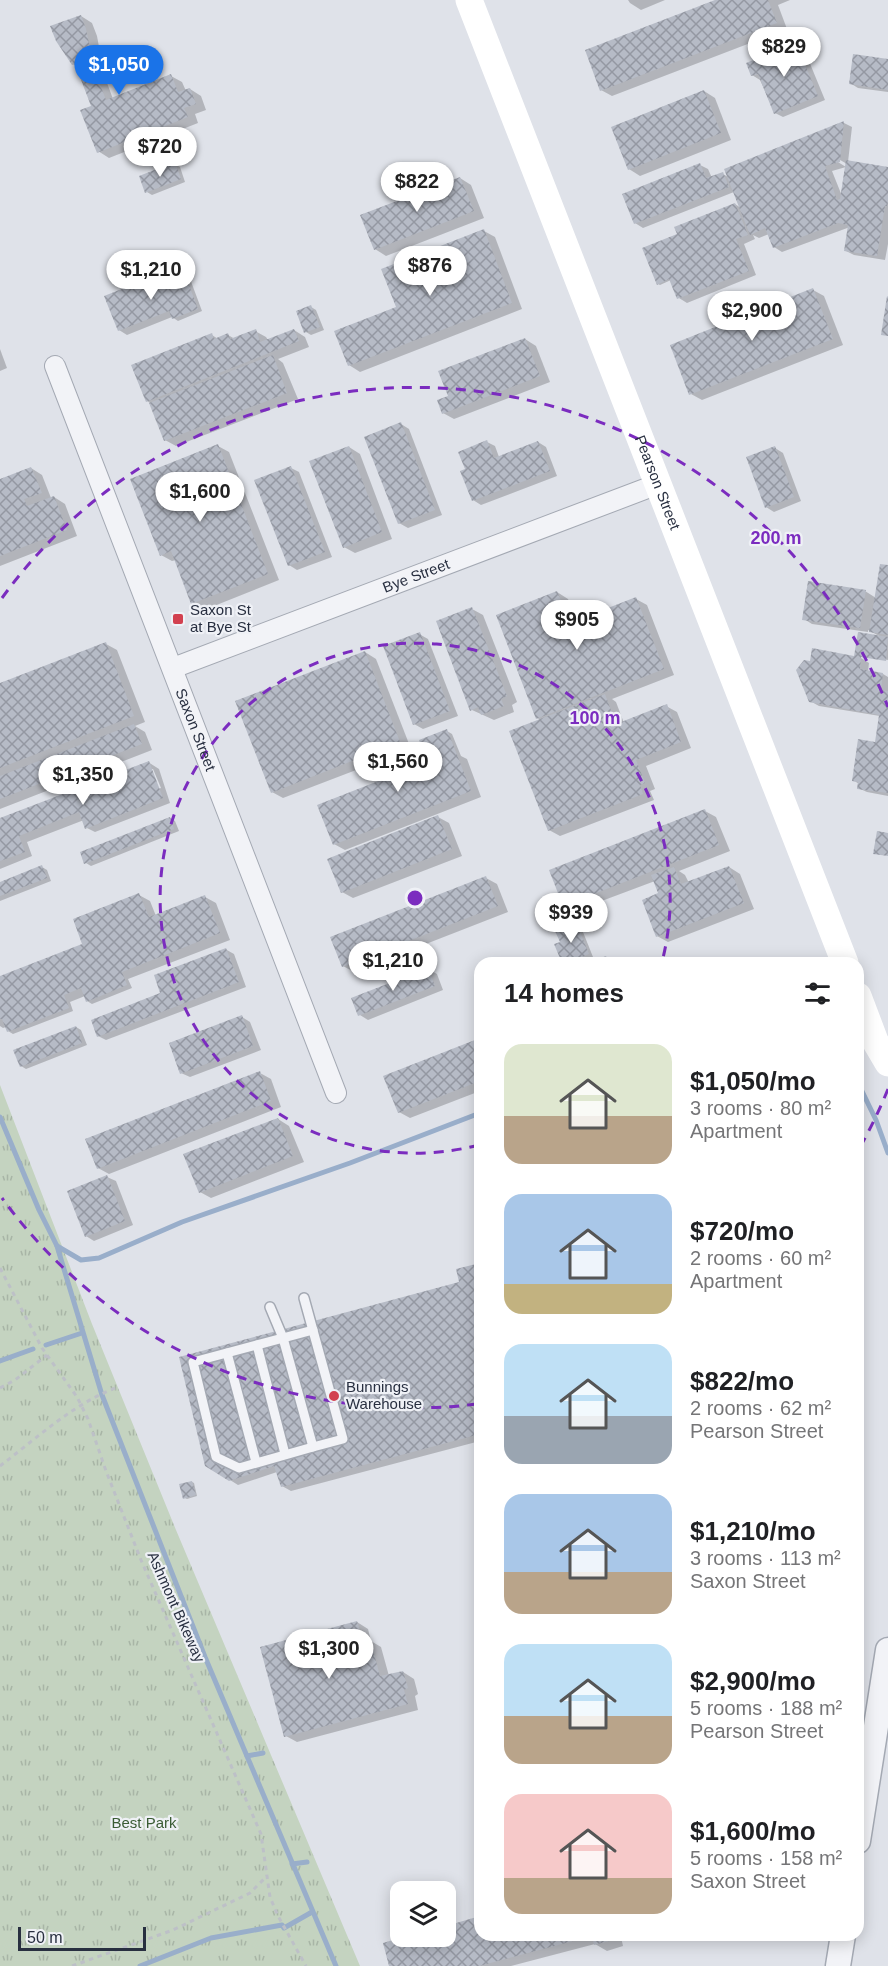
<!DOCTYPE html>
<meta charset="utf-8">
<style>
:root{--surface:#fff;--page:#f6f6f6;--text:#202124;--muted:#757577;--accent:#1a73e8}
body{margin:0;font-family:Arial,sans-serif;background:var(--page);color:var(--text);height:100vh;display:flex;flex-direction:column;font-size:22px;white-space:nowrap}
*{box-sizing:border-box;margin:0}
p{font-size:20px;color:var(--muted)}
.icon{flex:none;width:33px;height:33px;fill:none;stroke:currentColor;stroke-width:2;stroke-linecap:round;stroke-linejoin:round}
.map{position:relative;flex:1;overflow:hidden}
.sheet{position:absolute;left:474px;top:957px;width:390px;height:984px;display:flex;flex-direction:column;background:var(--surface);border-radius:18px;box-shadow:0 3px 15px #0003}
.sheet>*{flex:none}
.fabs{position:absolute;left:390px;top:1881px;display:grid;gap:12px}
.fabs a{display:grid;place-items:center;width:66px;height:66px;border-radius:12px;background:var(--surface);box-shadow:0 3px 15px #0003;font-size:30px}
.scale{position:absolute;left:18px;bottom:15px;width:128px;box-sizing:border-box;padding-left:6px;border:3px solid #282f40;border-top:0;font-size:16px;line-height:21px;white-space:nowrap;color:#282f40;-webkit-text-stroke:4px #eff1f6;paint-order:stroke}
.price{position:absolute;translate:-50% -51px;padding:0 14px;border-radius:21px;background:#fff;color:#222;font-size:20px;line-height:39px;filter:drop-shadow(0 2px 3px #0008)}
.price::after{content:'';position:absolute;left:50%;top:36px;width:18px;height:14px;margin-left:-9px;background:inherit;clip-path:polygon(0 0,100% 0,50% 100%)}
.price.selected{background:var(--accent);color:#fff}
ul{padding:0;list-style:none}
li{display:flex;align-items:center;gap:18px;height:150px;padding:0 30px}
li span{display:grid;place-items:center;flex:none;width:168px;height:120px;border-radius:18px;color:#555}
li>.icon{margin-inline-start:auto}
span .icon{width:72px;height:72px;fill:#fffc;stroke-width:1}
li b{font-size:26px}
h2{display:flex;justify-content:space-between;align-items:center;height:72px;padding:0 30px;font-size:26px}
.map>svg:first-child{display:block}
.park{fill:url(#park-tufts)}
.shadow{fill:#0003;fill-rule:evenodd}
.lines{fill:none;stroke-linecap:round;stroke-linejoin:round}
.stream{stroke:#99aeca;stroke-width:5}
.building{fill:url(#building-cross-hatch)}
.service-casing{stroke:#a4a9b3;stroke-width:12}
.minor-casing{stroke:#a4a9b3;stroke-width:22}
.tertiary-casing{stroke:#a4a9b3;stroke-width:27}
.path{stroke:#bdc0c7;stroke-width:3;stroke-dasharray:4.5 4.5;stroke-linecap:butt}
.service{stroke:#f2f3f7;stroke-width:9}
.minor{stroke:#f2f3f7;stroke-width:20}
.tertiary{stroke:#f2f3f7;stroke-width:24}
.secondary{stroke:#fff;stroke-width:27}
.ring{fill:none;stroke:#7b2cbf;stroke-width:3;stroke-dasharray:10 8}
.poi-dot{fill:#d2404f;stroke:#eff1f6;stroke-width:2}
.labels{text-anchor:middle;stroke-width:4.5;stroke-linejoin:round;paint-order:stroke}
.street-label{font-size:15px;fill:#282f40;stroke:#eff1f6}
.poi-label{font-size:15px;fill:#282f40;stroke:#eff1f6;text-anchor:start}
.park-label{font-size:15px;fill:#3a5c34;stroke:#eff1f6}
.centre{fill:#7b2cbf;stroke:#eff1f6;stroke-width:3}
.ring-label{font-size:18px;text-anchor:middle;font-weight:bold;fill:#7b2cbf;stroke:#eff1f6;stroke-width:4.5;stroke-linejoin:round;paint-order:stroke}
</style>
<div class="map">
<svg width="888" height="1966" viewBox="0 0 888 1966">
<defs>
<pattern id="park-tufts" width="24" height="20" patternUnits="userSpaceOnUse" patternTransform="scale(1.5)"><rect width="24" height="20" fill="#c4d3c0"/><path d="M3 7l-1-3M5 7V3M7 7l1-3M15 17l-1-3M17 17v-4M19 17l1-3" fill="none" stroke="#a8b5a6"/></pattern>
<pattern id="building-cross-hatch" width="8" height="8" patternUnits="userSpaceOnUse" patternTransform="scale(1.5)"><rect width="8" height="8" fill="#b6bbc6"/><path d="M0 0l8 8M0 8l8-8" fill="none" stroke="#9498a2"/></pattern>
</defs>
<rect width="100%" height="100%" fill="#dfe2e9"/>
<polygon class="park" points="0,1085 92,1324 176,1530 360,1966 0,1966"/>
<g class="shadow">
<polygon points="628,0 665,0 641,10 630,3"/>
<polygon points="719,0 790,0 778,5 787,29 612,96 601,90"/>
<polygon points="81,16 92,23 97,36 102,63 100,64 113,99 171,76 182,82 186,91 190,89 201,96 206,110 195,114 198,123 109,158 98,151 92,107 77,66 73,64"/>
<polygon points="796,45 804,49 825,100 783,117 775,113 760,80 752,75"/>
<polygon points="888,61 888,92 858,88 850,83"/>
<polygon points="704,91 715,98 731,140 640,176 629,169"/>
<path d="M844,123L852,127L848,162L888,168V244L885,260L854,255L846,251L850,227L782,252L774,247L769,234L759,238L753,235L755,239L744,244L756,275L687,303L679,298L671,280L660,285L658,284L679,235L735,204L741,208L734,192L643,228L635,223L700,165L708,169L712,178L723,174L728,177ZM835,157L847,164L842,196L832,171L846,167L833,159Z"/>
<polygon points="175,164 180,167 185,182 152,195 147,192"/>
<polygon points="460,178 471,185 484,218 386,256 375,249"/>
<polygon points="484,231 495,237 522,309 360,372 349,365 397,308"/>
<polygon points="183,273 189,276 202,311 178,321 172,317 127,335 119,330 155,278 162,282"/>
<polygon points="813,290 824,296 843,345 702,400 691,394"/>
<polygon points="311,307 316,310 324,330 311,335 306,332"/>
<polygon points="294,330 305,337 309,347 278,359 283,363 298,399 176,446 165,440 150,403 147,401 212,335 218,339 228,335 235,339 255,331 266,337 268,340"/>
<polygon points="525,339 536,346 550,382 454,419 443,413 450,397"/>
<polygon points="0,349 7,368 0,371"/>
<polygon points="401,424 409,429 442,515 408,528 399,523"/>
<polygon points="487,442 495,446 499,457 538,442 546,447 557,476 481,505 473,500 466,470"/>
<polygon points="218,446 229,452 279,580 204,610 193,603 176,560 172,561 161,555"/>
<polygon points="349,447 360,454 392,539 355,553 344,547"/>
<polygon points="775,448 783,453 801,501 774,512 766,507"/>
<polygon points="31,468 42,475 51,498 54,497 65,504 77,536 0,566 0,481"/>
<polygon points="291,468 299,472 332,557 297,570 289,565"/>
<polygon points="888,566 888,660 860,655 861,658 869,663 868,672 883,674 888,677 888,796 867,792 858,788 859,784 853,780 876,743 880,716 819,706 810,701 856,658 881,637 868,630 868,632 812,624 804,619 865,591 876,598"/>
<polygon points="557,592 568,599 577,622 636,599 647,605 674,675 612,699 616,702 624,723 666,706 677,712 691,748 646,766 655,789 650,791 654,800 560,836 549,830 541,720 537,718"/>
<polygon points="472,609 483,615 517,702 512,705 514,712 494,720 472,710"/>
<polygon points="419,634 428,639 458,716 423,729 414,724"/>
<polygon points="106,644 117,650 145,722 135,726 145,732 152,750 0,809 0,685"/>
<polygon points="365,652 376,659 411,749 283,798 272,792"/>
<polygon points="447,731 452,734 461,756 467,759 481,797 345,850 334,844 431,763"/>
<path d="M148,762L159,769L170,803L95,832L87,828L84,820L27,842L32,856L0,869V820ZM150,769H153L161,788L158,789Z"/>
<polygon points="705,811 716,817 730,851 679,871 685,875 689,883 729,867 740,874 754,909 668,942 657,936 660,894 655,881 575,911 564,905"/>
<polygon points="438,817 449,823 462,856 353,898 342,892"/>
<polygon points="170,818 175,821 179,831 91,866 86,863"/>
<polygon points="42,867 47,870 51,881 0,901 0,884"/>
<polygon points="486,878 497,884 508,912 354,972 343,966"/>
<polygon points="139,895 150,901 156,916 205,897 216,903 230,940 128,979 132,988 92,1004 87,1001 85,996 70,1002 73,1011 13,1034 8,1031 6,1027 3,1028 0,1026 0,977 84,945"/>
<polygon points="576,924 581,927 593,957 578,963 563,963 562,943"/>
<polygon points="225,949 234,954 246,987 106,1040 98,1036"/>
<polygon points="428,969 437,974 443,990 368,1020 360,1015"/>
<polygon points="242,1017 250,1022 261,1050 190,1077 181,1073"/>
<polygon points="76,1027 81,1030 87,1045 26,1069 21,1066"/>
<polygon points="480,1040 480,1091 410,1118 399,1112"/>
<polygon points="260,1073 271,1079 281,1107 109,1174 98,1168"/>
<polygon points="278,1119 289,1126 304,1162 211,1198 200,1192"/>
<polygon points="107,1177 116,1181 133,1225 94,1241 86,1236"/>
<polygon points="480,1264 480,1441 291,1491 282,1486 277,1472 238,1485 230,1480 460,1283"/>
<polygon points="192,1482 194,1483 197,1496 187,1499 185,1498"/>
<polygon points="357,1622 368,1629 371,1641 381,1647 389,1676 403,1672 414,1679 418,1694 415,1696 418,1710 297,1742 286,1736"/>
<polygon points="480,1918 480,1935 623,1935 621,1937 623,1946 607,1951 595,1944 511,1966 391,1966 446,1936 446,1927"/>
</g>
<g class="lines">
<g class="stream">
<polyline points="858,1083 876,1120 888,1153"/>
<polyline points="0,1117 39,1210 57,1246 81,1260 99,1258 182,1222 350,1163 480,1113"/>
<polyline points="57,1246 102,1395 205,1657 336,1966"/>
<polyline points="46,1345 82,1333"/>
<polyline points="0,1361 33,1349"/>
<polyline points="247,1756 263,1753"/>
<polyline points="292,1864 307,1862"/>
<polyline points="140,1966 211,1938 282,1925 284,1928 312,1912"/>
</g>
</g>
<g class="building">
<polygon points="715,0 768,0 777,23 600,91 585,50"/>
<polygon points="81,15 86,29 92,57 90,58 106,100 171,74 178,92 190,88 196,104 184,108 188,117 97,153 80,110 91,106 75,64 72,65 56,41 50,26"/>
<polygon points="796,43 818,96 774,114 758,74 751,76 746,63"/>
<polygon points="853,54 888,59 888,90 849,84"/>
<polygon points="704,90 721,133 628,170 611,127"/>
<polygon points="844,121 840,162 825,166 837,200 840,199 846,160 888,167 888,202 887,206 885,206 877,256 844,251 848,225 838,223 773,248 765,228 750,235 724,169"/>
<polygon points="175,162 181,179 145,193 139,176"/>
<polygon points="700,163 706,178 723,172 729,187 634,224 622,194"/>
<polygon points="460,177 474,211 374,250 360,215"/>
<polygon points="735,203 748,235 736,239 749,271 677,299 669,279 657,285 642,248 677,234 674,227"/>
<polygon points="484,229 512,303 348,366 334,331 396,307 381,269"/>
<polygon points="184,272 198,309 172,319 169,311 118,331 104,296 155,276 157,282"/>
<polygon points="813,288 833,339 689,395 670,345"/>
<polygon points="887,296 888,297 888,336 881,335"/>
<polygon points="311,305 320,327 304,333 296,311"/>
<polygon points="256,329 260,342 294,329 299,341 146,402 131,365 212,333 214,339 228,333 230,339"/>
<polygon points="525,338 540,376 442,414 437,400 448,396 438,371"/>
<polygon points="273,355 287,393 164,441 149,403"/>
<polygon points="401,422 435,510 398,524 364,437"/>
<polygon points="487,440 494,458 538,441 550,471 472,501 460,471 465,469 458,452"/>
<polygon points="218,444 268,574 191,604 171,551 160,556 130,479"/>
<polygon points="349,446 382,532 343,548 309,461"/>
<polygon points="775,446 794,497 765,508 746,457"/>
<polygon points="291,466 325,552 288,566 254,480"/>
<polygon points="31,467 42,493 24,499 27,506 54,496 67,530 0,556 0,479"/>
<polygon points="880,564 888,565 888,635 869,632"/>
<polygon points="808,581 866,590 860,628 802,620"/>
<polygon points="557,591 570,623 636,597 664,669 536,719 496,615"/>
<polygon points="472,607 507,696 501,699 504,706 481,715 478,707 470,711 436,621"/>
<polygon points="420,632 450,711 413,725 383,646"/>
<polygon points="858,632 888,637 886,661 861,657 860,669 883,673 881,690 888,691 888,793 857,789 858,782 852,781 858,739 875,742 879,715 809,702 796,670 804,660 810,661 812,648 854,656"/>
<polygon points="106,642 134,716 0,768 0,683"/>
<polygon points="365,651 400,742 271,793 235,701"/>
<polygon points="605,694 616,724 667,704 681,742 636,760 645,783 640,785 643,794 548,831 509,731"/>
<polygon points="134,724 142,744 0,799 0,776"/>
<polygon points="447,729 471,791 333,845 317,805 427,762 419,740"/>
<polygon points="149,761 163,798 85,829 79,812 19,836 25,852 0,861 0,818"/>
<polygon points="705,809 719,845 563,906 549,870"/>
<polygon points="438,815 452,849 341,893 327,859"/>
<polygon points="170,817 174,829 84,864 80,852"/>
<polygon points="877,831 888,833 888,856 873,854"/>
<polygon points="42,865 47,878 0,896 0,882"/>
<polygon points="729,866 744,903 656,937 642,900 658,893 651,875 674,867 681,884"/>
<polygon points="486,876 498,906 342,967 330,937"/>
<polygon points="139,893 149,917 205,895 220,933 122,972 127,985 86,1002 81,988 64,995 69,1008 7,1032 2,1019 0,1019 0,976 82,944 73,919"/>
<polygon points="576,922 589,954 567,963 562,963 554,944 560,942 555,931"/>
<polygon points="226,948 239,982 97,1037 91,1020 160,993 154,975"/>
<polygon points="606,956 609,963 589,963"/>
<polygon points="428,968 435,986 358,1016 351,998"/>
<polygon points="242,1015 253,1046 180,1074 169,1043"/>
<polygon points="76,1026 82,1043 20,1067 13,1050"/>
<polygon points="480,1038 480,1081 398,1113 383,1076"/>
<polygon points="260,1071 271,1101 97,1169 85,1139"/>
<polygon points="278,1118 293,1156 199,1193 183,1154"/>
<polygon points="107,1175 125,1221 85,1237 67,1191"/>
<polygon points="480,1263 480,1434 281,1487 274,1466 229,1481 205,1466 179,1357 459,1282 456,1269"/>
<polygon points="192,1481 196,1495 183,1499 179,1484"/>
<polygon points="480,1488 480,1505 479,1505 475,1489"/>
<polygon points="357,1621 363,1641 370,1639 380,1676 403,1671 408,1688 404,1690 408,1704 284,1737 260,1647"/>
<polygon points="480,1916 480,1935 612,1935 613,1940 594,1945 592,1936 479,1966 389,1966 383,1943 406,1936 446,1936 446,1926"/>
</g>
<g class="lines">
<g class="service-casing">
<g id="service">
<polyline points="270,1307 283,1338 313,1447 343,1439 304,1298"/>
<polyline points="257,1345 285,1454"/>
<polyline points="227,1353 256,1462"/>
<polyline points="313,1447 239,1468 216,1457 193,1362 313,1330"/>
</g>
</g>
<g class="minor-casing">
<g id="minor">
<path id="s1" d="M55,366L336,1093"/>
<path id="s2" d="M173,668L658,484"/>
</g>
</g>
<g class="tertiary-casing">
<g id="tertiary">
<polyline points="858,1841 888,1650"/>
<polyline points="838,1966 843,1935"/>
</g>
</g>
<g class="path">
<polyline points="0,1268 42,1348 77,1397 88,1419 106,1471 141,1560 261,1834 270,1897 278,1916 306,1966"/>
<polyline points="0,1388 15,1380 47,1355"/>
<path d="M0,1466C37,1438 74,1403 118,1387"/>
<polyline points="72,1966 173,1930 250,1893 267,1876"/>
</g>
<use href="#service" class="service"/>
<use href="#minor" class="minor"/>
<use href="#tertiary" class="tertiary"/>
<g class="secondary">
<path id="s3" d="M469,0L845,963"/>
<polyline points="858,996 875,1041 888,1063"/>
</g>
</g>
<g class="ring">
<path d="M479 1145A255 255 0 1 1 662 962"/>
<path d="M888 1089A510 510 0 0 1 859 1149M477 1404A510 510 0 0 1 2 1198M2 598A510 510 0 0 1 888 707"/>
</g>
<g class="poi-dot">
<rect x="172" y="613" width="12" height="12" rx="3"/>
<circle cx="334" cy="1396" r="6"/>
</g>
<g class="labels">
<g class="street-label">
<text dy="5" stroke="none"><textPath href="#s3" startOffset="518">Pearson Street</textPath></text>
<text dy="5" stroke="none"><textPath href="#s2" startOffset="260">Bye Street</textPath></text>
<text dy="5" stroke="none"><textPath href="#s1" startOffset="390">Saxon Street</textPath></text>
<text transform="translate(176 1607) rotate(66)" y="5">Ashmont Bikeway</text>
</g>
<g class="poi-label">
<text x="190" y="615">Saxon St<tspan x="190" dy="17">at Bye St</tspan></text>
<text x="346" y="1392">Bunnings<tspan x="346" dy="17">Warehouse</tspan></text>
</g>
<g class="park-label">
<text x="144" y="1828">Best Park</text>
</g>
</g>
<circle cx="415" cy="898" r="9" class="centre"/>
<g class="ring-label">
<text x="776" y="544">200 m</text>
<text x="595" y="724">100 m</text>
</g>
</svg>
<div class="fabs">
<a><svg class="icon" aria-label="layers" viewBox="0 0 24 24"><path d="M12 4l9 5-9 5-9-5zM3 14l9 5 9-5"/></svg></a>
</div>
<div class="scale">50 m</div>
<b class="price" style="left:784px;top:78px">$829</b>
<b class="price selected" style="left:119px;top:96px">$1,050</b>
<b class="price" style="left:160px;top:178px">$720</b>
<b class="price" style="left:417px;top:213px">$822</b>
<b class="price" style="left:430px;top:297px">$876</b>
<b class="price" style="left:151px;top:301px">$1,210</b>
<b class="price" style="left:752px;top:342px">$2,900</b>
<b class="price" style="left:200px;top:523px">$1,600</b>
<b class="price" style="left:577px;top:651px">$905</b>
<b class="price" style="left:398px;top:793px">$1,560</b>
<b class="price" style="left:83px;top:806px">$1,350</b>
<b class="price" style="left:571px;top:944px">$939</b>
<b class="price" style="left:393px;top:992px">$1,210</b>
<b class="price" style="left:329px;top:1680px">$1,300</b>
<section class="sheet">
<h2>14 homes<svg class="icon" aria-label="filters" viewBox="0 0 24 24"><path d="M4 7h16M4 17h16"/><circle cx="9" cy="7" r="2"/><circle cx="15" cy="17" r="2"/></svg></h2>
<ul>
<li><span style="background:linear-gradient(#dfe7d0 60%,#b9a48a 0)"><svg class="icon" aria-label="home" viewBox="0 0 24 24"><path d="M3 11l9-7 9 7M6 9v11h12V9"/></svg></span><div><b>$1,050/mo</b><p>3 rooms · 80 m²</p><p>Apartment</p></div></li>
<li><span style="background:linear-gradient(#a9c7e8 75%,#c2b280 0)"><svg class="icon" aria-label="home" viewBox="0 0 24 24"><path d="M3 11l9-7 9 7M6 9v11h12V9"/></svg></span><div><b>$720/mo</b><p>2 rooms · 60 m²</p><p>Apartment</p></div></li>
<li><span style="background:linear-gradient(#bfe0f5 60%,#9aa5b1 0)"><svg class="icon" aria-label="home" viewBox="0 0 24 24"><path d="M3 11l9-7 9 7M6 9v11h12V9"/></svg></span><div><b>$822/mo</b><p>2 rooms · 62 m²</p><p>Pearson Street</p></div></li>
<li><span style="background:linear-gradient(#a9c7e8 65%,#b9a48a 0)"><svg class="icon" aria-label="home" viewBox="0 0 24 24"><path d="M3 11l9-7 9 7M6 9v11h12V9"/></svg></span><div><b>$1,210/mo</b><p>3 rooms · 113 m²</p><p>Saxon Street</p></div></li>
<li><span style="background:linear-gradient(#bfe0f5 60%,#b9a48a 0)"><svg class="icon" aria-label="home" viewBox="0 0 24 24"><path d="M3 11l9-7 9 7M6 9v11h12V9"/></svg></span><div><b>$2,900/mo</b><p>5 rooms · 188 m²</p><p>Pearson Street</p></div></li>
<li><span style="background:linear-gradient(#f6c9c9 70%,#b9a48a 0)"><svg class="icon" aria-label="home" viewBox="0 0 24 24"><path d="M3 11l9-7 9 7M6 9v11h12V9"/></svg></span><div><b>$1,600/mo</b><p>5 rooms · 158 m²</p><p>Saxon Street</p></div></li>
</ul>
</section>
</div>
